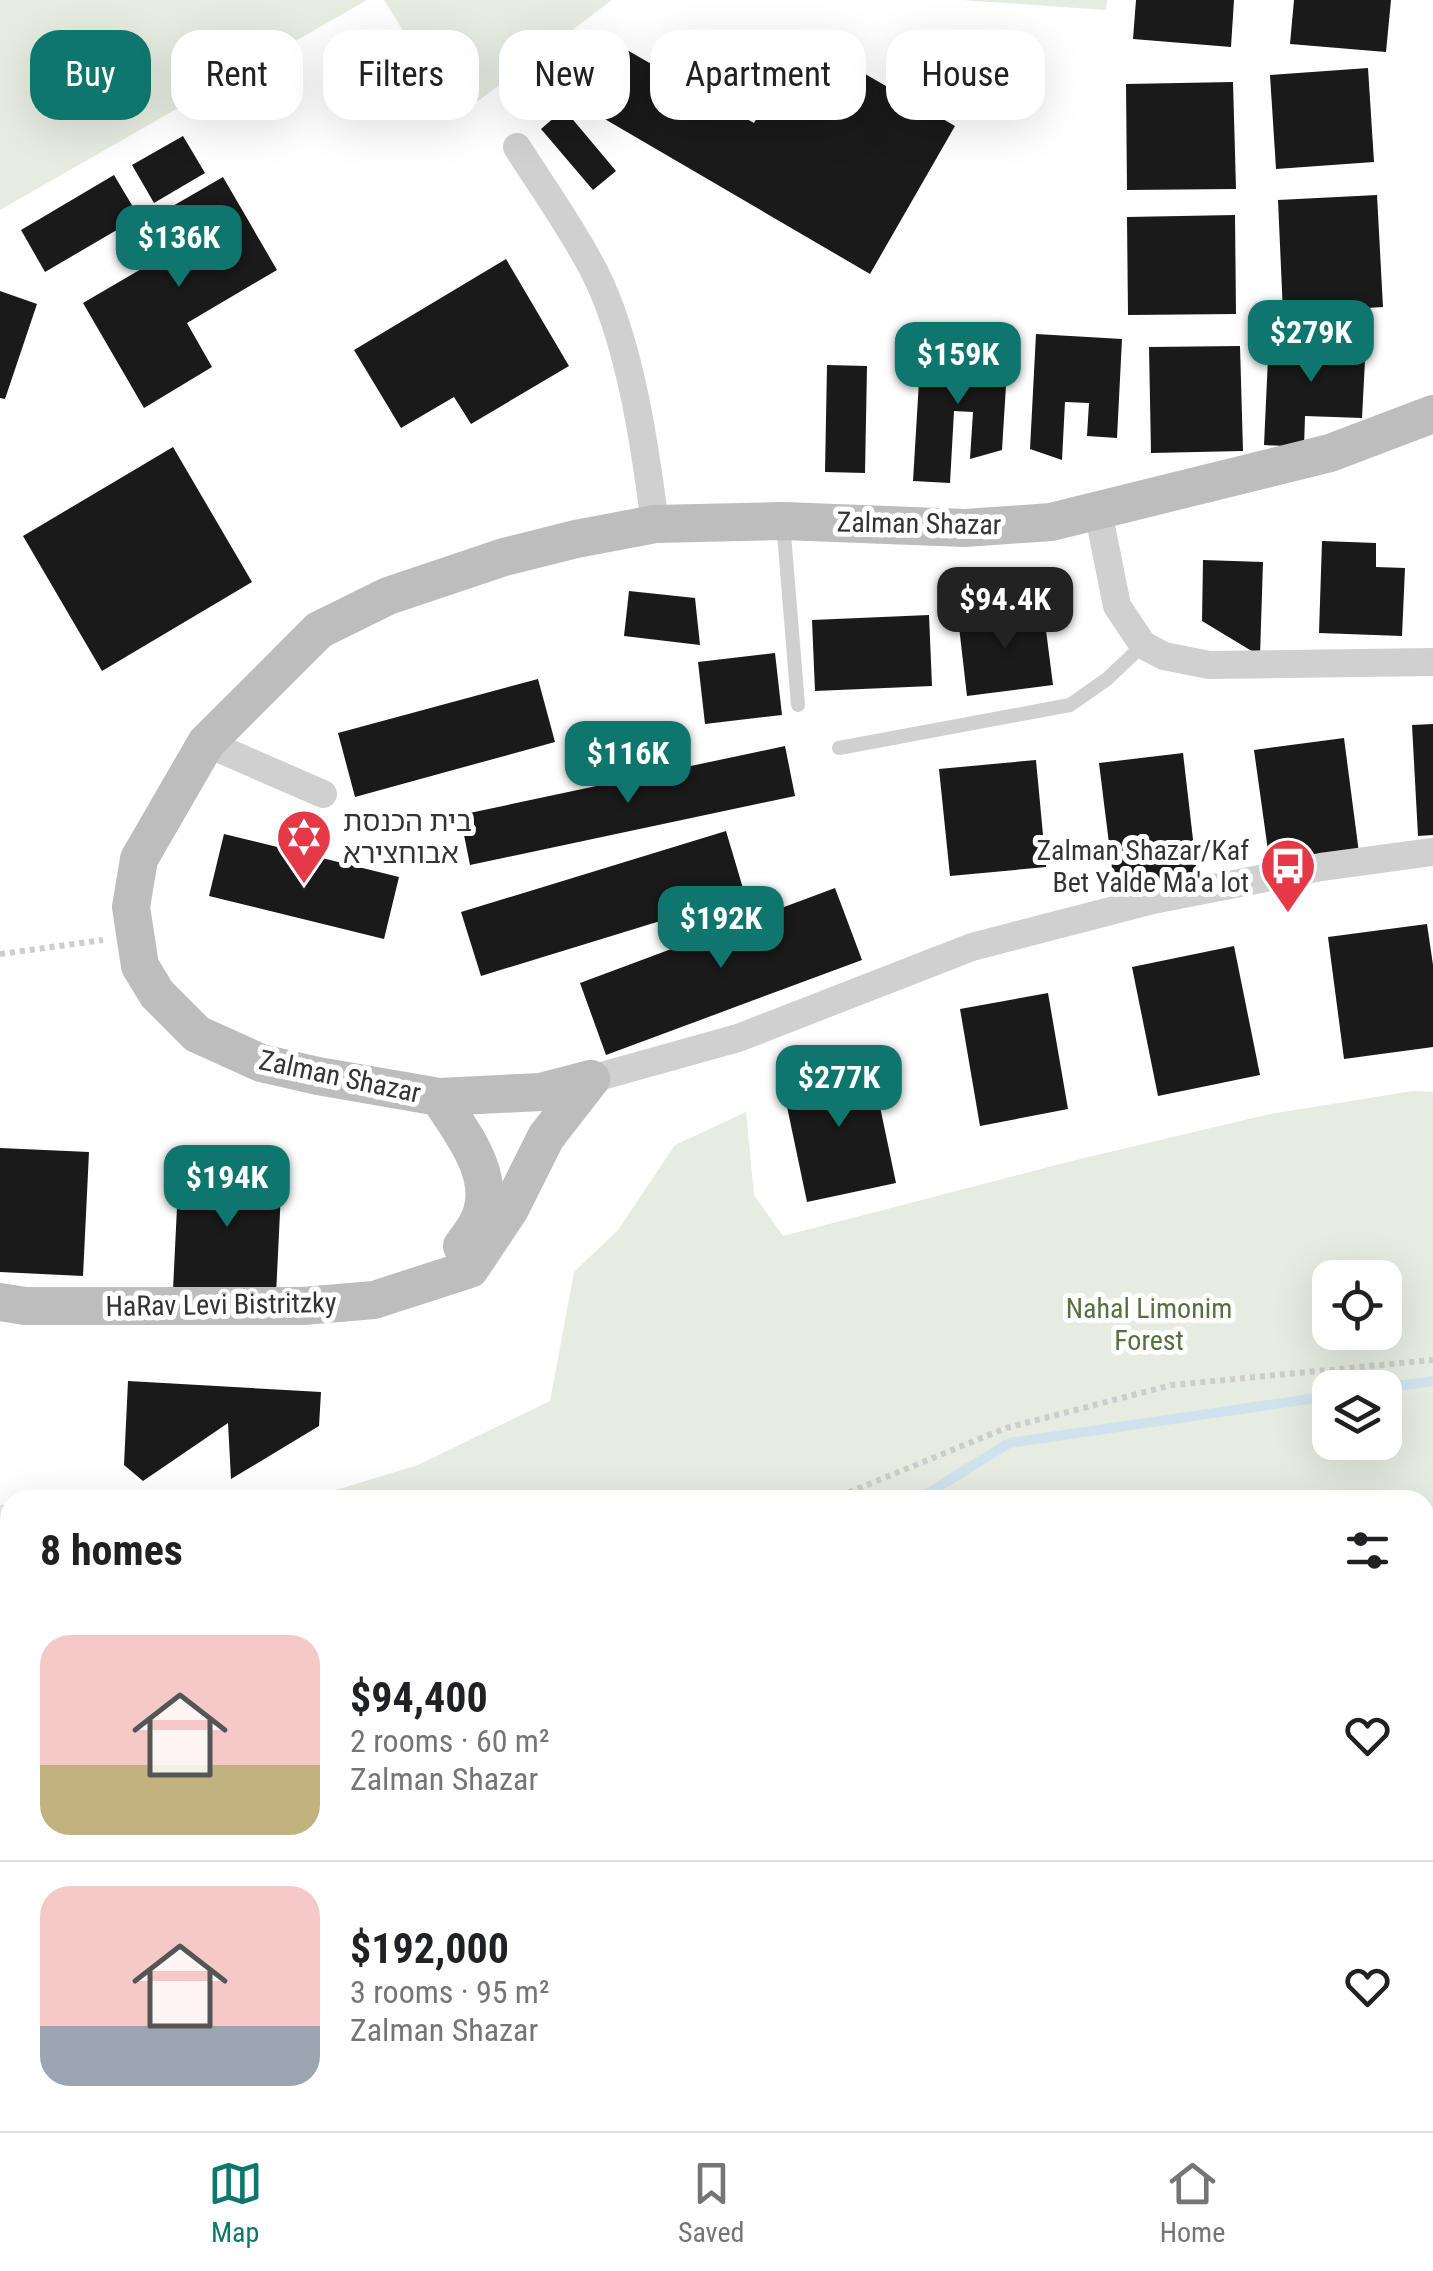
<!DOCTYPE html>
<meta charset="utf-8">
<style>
:root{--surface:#fff;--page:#f2f2f2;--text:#202124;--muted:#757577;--line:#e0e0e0;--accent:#0f766e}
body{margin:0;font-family:"Roboto Condensed","Noto Sans Hebrew",sans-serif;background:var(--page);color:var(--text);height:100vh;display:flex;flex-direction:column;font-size:38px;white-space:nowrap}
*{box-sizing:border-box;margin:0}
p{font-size:32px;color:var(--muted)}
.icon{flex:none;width:55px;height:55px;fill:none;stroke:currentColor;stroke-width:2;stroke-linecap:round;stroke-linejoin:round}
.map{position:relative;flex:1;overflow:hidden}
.panel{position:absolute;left:0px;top:1490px;width:1435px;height:642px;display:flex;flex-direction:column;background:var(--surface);border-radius:30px 30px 0 0;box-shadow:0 10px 40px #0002}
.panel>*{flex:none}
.hud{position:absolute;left:30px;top:30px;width:1375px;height:90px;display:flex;gap:20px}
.tools{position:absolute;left:1312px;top:1260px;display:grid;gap:20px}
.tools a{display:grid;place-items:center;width:90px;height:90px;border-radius:20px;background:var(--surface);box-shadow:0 10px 40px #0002;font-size:50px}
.price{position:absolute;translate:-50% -85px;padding:0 22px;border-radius:20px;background:var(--accent);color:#fff;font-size:32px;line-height:65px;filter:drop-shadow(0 2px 5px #0008)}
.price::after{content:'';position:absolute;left:50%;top:60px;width:30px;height:22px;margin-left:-15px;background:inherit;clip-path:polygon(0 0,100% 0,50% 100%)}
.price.active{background:#222;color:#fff}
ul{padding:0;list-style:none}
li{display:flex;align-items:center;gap:30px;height:250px;padding:0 40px}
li+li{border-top:2px solid var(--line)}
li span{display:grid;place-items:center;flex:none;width:280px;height:200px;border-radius:30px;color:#555}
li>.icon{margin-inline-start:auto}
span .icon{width:120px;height:120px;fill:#fffc;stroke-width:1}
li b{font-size:42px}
h2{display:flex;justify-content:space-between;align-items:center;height:120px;padding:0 40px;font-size:42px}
.tag{padding:0 35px;border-radius:30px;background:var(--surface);box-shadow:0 10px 40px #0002;font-size:35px;line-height:90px}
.tag.active{background:var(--accent);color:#fff}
.tabs{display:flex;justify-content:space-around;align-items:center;height:140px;border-top:2px solid var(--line);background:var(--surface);font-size:28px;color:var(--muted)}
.tabs a{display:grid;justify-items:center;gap:5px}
.tabs .active{color:var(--accent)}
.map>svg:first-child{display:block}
.green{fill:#e6ecdf;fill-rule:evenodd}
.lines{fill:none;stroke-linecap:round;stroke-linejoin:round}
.stream{stroke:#cfe2ee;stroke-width:10}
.building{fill:#1a1a1a}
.path{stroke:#cdcdcd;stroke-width:6;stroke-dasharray:5 5;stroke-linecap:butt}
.lane{stroke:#d0d0d0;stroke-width:14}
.street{stroke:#d0d0d0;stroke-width:28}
.secondary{stroke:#bdbdbd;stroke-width:38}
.labels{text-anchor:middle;stroke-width:10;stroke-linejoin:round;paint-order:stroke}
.street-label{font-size:28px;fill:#333;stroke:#fff}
.poi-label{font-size:28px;fill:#333;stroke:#fff;text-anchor:start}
.park-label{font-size:28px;fill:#56703f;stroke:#fff}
</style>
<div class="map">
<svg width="1433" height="2131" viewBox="0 0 1433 2131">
<rect width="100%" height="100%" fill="#fff"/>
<g class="green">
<polygon points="0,0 367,0 0,210"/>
<polygon points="384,0 612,0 457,117"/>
<polygon points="961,0 1107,0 1106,10"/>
<path d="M1413,1091L1433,1092V2131H0V1505L10,1504V2122H1425V1500H303L418,1465L550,1401L574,1272L618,1230L675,1145L746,1112L754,1195L783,1236L1076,1160L1270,1114ZM1330,1278H1385V1332H1330ZM1330,1388H1385V1442H1330Z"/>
<polygon points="152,1492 178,1500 44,1500 45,1500"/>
</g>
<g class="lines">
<g class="stream">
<polyline points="1384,1388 1433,1381"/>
<polyline points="917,1500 1009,1443 1330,1396"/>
<polyline points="0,1997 10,1995"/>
</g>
</g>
<g class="building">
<polygon points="1136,0 1234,0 1231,47 1133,39"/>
<polygon points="1294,0 1391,0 1386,52 1290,44"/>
<polygon points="803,38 955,126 870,274 591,111 627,50 754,123"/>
<polygon points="1368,68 1374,162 1276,169 1270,75"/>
<polygon points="1233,82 1236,189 1127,190 1126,84"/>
<polygon points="564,109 616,171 593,190 541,129"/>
<polygon points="183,136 205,173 154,203 132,165"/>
<polygon points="114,175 139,217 45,272 21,230"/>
<polygon points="223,177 277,270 187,323 212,367 144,408 83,303 160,258 140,225"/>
<polygon points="1377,195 1383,307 1283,313 1278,200"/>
<polygon points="1235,215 1236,314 1128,315 1127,217"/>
<polygon points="506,259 569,366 471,424 454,397 401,428 354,350"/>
<polygon points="0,291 37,304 5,399 0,398"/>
<polygon points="1036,334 1122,339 1117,438 1087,436 1089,403 1065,402 1062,460 1030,449"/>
<polygon points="1269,336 1366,341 1362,418 1305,416 1304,447 1264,445"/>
<polygon points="1240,346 1243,451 1151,453 1149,347"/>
<polygon points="921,348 1008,353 1002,450 970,459 973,412 954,411 950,483 913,481"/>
<polygon points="827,365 867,366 865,473 825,472"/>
<polygon points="173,447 252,582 102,671 23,536"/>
<polygon points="1322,541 1376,543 1376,567 1405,568 1402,636 1319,633"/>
<polygon points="1203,560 1263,562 1260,656 1202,621"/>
<polygon points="629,591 695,598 700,645 624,636"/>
<polygon points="1043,607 1053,685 967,696 958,618"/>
<polygon points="929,615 932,686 815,691 812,620"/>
<polygon points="775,653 782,715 705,724 698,662"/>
<polygon points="538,679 555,742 355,797 338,733"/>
<polygon points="1433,724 1433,835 1418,836 1412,725"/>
<polygon points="1344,738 1359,853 1270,865 1254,750"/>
<polygon points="785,746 795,796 470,865 460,815"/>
<polygon points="1183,753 1197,874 1114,884 1099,763"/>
<polygon points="1036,760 1046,867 950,876 939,769"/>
<polygon points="726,831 745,895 481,976 461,912"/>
<polygon points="224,834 399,877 384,939 209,896"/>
<polygon points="835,888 862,960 606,1055 580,983"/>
<polygon points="1427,924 1433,965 1433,1047 1344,1059 1328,937"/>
<polygon points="1234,946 1260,1075 1158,1096 1132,967"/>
<polygon points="1048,993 1068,1109 980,1126 960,1009"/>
<polygon points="870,1059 896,1183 807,1202 781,1078"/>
<polygon points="0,1148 89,1152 83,1276 0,1272"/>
<polygon points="179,1166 282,1171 276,1295 173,1290"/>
<polygon points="128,1381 321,1392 319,1426 231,1479 228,1423 143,1481 124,1465"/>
</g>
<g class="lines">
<g class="path">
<polyline points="0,954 103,940"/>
<polyline points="830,1500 1006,1428 1172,1385 1433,1360"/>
<polyline points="1425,1637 1433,1635"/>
<polyline points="0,2042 10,2037"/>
<polyline points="572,2131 580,2122"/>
</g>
<g class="lane">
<polyline points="783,522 798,705"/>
<polyline points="839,748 1070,705 1107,679 1143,645"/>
</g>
<g class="street">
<path d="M517,147C543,188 572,228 594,271C630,341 645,446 655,524"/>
<polyline points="1098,511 1117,606 1143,645 1164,656 1209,665 1433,662"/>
<polyline points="206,743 323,794"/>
<polyline points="591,1079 738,1038 972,947 1153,900 1321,867 1433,852"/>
</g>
<g class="secondary">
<polyline points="591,1079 541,1092 439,1097 318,1076 261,1063 197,1034 157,994 140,966 131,907 139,859 206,743 319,630 388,596 504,557 576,539 655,524 783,521 965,528 1051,522 1330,453 1433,414"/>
<path d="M439,1097C460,1131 499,1176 479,1220C475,1229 468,1238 462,1246"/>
<polyline points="0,1302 25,1306 303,1306 374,1300 470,1269 510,1209 546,1137 591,1079"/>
</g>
</g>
<defs>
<g id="synagogue-pin" transform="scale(2.875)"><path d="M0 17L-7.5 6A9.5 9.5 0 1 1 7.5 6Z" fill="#e63946" stroke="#fff"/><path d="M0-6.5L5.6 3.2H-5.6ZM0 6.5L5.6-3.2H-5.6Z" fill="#fff"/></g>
<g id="bus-pin" transform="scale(2.875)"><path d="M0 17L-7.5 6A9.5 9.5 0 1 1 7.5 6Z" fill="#e63946" stroke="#fff"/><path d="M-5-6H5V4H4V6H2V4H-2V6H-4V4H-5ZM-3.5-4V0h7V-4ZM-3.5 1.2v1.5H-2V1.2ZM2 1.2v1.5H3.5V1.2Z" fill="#fff"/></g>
</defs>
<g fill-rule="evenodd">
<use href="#synagogue-pin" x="304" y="837"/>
<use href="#bus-pin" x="1288" y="866"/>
</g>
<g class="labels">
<g class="street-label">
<text transform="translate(919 523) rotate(1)" y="10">Zalman Shazar</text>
<text transform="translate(340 1076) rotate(12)" y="10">Zalman Shazar</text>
<text transform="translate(221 1304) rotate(-1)" y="10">HaRav Levi Bistritzky</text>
</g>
<g class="poi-label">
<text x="343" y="831">בית הכנסת<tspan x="343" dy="32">אבוחצירא</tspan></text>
<text x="1249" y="860" text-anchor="end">Zalman Shazar/Kaf<tspan x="1249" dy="32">Bet Yalde Ma'a lot</tspan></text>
</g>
<g class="park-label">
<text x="1149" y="1318">Nahal Limonim<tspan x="1149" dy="32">Forest</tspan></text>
</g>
</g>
</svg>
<div class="tools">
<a><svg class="icon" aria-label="locate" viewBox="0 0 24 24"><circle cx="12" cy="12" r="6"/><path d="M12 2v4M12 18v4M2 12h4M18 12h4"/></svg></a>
<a><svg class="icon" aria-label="layers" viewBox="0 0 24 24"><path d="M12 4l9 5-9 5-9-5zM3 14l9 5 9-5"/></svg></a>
</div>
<b class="price" style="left:179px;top:290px">$136K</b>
<b class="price" style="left:1311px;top:385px">$279K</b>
<b class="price" style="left:958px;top:407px">$159K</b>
<b class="price active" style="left:1005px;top:652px">$94.4K</b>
<b class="price" style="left:628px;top:806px">$116K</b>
<b class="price" style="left:721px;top:971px">$192K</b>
<b class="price" style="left:839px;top:1130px">$277K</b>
<b class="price" style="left:227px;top:1230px">$194K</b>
<div class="hud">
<a class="tag active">Buy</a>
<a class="tag">Rent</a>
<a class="tag">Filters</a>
<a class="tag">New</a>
<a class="tag">Apartment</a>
<a class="tag">House</a>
</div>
<section class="panel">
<h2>8 homes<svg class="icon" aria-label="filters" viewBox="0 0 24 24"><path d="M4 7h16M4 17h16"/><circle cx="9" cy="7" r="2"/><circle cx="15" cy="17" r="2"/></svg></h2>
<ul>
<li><span style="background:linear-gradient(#f6c9c9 65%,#c2b280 0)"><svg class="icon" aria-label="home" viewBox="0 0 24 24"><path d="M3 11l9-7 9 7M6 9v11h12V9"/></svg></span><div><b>$94,400</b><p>2 rooms · 60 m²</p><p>Zalman Shazar</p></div><svg class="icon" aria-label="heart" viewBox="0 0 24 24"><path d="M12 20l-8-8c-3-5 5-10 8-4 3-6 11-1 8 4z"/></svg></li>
<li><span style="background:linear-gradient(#f6c9c9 70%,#9aa5b1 0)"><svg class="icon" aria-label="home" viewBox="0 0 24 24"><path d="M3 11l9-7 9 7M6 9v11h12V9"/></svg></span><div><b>$192,000</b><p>3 rooms · 95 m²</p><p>Zalman Shazar</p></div><svg class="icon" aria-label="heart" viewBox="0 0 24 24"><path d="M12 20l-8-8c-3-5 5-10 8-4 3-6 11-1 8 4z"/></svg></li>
</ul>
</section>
</div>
<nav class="tabs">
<a class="active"><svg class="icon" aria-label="map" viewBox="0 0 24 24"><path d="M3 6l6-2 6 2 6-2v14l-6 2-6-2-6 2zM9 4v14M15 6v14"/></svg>Map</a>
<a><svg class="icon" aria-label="saved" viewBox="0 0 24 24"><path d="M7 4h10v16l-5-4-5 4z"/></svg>Saved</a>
<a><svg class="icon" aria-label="home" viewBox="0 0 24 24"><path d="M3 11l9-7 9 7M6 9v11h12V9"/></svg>Home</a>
</nav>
